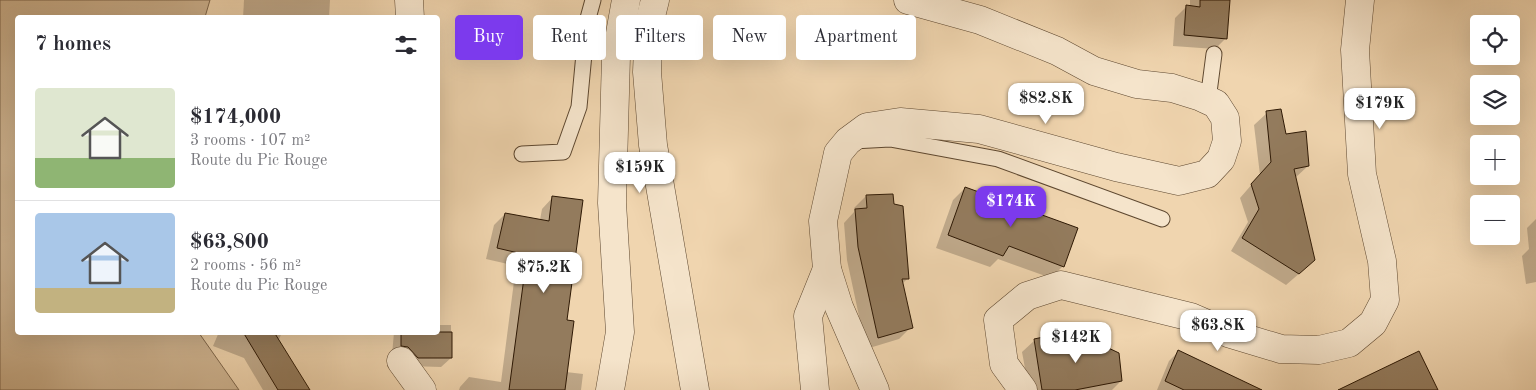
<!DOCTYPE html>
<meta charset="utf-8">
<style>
:root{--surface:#fff;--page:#f2f2f3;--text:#2b2b33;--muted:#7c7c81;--line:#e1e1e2;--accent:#7c3aed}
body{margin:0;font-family:"Old Standard TT",serif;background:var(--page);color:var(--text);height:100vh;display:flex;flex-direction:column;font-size:19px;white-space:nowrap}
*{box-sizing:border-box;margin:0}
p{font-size:16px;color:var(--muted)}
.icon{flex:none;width:28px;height:28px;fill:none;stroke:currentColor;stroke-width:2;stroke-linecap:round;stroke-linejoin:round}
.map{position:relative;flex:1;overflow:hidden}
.sheet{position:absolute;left:15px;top:15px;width:425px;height:320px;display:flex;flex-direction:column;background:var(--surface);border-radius:5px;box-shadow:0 5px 20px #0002}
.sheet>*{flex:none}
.banner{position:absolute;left:455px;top:15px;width:475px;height:45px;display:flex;gap:10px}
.tools{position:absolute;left:1470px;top:15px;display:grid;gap:10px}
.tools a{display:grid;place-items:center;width:50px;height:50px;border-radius:5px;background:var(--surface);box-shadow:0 5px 20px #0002;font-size:25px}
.price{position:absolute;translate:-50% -42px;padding:0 11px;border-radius:10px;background:#fff;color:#222;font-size:16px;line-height:32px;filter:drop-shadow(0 1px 2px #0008)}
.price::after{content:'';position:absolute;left:50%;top:30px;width:15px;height:11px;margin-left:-8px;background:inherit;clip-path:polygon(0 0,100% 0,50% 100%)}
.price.active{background:var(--accent);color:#fff}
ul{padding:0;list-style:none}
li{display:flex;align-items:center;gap:15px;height:125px;padding:0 20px}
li+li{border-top:1px solid var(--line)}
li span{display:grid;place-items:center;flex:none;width:140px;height:100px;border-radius:5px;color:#555}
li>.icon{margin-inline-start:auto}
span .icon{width:60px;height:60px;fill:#fffc;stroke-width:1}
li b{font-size:21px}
h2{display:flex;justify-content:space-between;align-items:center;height:60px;padding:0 20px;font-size:21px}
.tag{padding:0 18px;border-radius:5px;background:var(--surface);box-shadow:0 5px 20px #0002;font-size:18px;line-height:45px}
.tag.active{background:var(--accent);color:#fff}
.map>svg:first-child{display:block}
.green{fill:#cfb592;stroke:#7e674c}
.shadow{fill:#0003}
.building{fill:#937b5d;stroke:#2e1905}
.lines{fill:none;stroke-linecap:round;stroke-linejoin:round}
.service-casing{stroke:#5e4830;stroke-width:17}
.minor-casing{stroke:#5e4830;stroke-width:29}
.tertiary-casing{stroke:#5e4830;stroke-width:29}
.service{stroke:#f5e4cb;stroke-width:15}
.minor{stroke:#f5e4cb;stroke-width:28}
.tertiary{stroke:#f5e4cb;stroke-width:28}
</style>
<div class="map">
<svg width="1536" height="390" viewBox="0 0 1536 390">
<rect width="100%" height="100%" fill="#f0d5af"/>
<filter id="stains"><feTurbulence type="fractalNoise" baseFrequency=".004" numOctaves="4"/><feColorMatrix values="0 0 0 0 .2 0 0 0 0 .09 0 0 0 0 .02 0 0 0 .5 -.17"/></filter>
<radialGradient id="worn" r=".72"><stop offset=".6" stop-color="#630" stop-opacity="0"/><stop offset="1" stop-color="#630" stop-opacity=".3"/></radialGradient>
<polygon class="green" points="0,0 210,0 205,17 18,18 18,332 199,333 239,390 0,390"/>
<g class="shadow">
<polygon points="244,0 330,0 329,18 243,18"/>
<polygon points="1190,0 1229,0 1226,38 1215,49 1173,46 1175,18 1186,7 1190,7"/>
<polygon points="1267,113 1308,166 1295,178 1301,272 1286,285 1231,251 1248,222 1240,198 1260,175 1254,125"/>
<polygon points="965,188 1063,266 1051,278 998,259 990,267 936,248 953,200"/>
<polygon points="891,195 908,278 902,284 911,327 899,339 866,349 847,260 844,223 854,212 854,208 866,196"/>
<polygon points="553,197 565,321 566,372 583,374 581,390 459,390 460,387 469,377 501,382 516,266 486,259 494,225 505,214 540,220 542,209"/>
<polygon points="1536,219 1536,282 1526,284 1522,256 1529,249 1527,228"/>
<polygon points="438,325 451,325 451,358 441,367 408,366 392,355 394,332 438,332"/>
<polygon points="219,332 282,332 278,342 303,390 263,390 244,358 213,346"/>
<polygon points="1035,340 1059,342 1121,381 1112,390 1029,390 1022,352"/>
<polygon points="1179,351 1225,390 1157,390 1169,361"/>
</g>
<g class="building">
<polygon points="1200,0 1230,0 1227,39 1184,35 1186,5 1200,7"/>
<polygon points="1281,109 1286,134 1306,131 1309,166 1294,169 1315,260 1299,274 1242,238 1259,209 1251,184 1271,162 1266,111"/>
<polygon points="965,187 1078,228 1064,267 1009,246 1003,256 948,235"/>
<polygon points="893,194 894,204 903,206 909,279 902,279 913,328 878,338 858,247 855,209 867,208 866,195"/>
<polygon points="552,196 583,200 567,320 574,321 565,390 509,390 527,255 497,248 505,213 549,221"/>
<polygon points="243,332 274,332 310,390 278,390"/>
<polygon points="401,332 452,332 452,358 418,358 408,347 401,346"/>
<polygon points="1058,334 1060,341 1085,337 1119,353 1122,381 1075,390 1042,390 1034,339"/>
<polygon points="1178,350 1262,390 1184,390 1165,381"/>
<polygon points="1419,351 1438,390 1338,390"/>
</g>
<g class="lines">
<g class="service-casing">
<g id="service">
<polyline points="1208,100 1214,54"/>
<polyline points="853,141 890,139 998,159 1162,219"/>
<polyline points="522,154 563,152 579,107 587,22 593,0"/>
</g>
</g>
<g class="minor-casing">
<g id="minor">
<polyline points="409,0 410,18"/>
<polyline points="655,0 649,24 647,72 653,145 695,390"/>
<polyline points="401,361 422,390"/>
<polyline points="610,390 620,332 612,203 616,56 626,0"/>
<polyline points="815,390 808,316 827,269"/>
<polyline points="1023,390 1004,364 998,320 1027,296 1061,285 1191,317 1228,333 1281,349 1319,350 1349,343 1373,323 1385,300 1382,261 1362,174 1355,50 1360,0"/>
</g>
</g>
<g class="tertiary-casing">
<polyline id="tertiary" points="875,390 839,307 827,269 823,221 838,153 848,141 867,127 900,122 979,129 1116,167 1179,181 1207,174 1221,159 1227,141 1225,118 1216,104 1201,97 1172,88 1137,84 1094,71 1057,51 980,20 908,0"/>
</g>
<use href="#service" class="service"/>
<use href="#minor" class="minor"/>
<use href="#tertiary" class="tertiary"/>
</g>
<rect width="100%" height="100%" filter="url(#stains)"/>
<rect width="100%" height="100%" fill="url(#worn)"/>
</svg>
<div class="tools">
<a><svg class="icon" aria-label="locate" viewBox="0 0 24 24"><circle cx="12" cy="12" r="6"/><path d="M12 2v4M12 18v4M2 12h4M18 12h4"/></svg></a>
<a><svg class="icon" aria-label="layers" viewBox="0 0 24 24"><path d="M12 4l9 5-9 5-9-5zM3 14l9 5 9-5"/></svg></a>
<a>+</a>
<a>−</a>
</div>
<b class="price" style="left:1046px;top:125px">$82.8K</b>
<b class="price" style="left:1380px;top:130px">$179K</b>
<b class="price" style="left:640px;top:194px">$159K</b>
<b class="price active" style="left:1011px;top:228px">$174K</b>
<b class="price" style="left:544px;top:294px">$75.2K</b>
<b class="price" style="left:1218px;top:352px">$63.8K</b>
<b class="price" style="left:1076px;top:364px">$142K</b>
<div class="banner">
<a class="tag active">Buy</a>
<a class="tag">Rent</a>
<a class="tag">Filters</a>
<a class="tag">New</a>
<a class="tag">Apartment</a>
</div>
<section class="sheet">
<h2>7 homes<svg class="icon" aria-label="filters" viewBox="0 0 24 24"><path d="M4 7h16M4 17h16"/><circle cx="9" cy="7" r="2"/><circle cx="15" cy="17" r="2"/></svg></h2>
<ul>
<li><span style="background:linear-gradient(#dfe7d0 70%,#8fb573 0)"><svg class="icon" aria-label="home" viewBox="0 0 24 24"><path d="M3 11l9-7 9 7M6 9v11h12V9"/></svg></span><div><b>$174,000</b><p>3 rooms · 107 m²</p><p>Route du Pic Rouge</p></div></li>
<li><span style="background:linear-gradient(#a9c7e8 75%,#c2b280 0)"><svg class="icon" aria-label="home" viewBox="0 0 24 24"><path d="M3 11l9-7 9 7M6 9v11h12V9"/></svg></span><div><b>$63,800</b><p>2 rooms · 56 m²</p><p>Route du Pic Rouge</p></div></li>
</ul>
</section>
</div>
